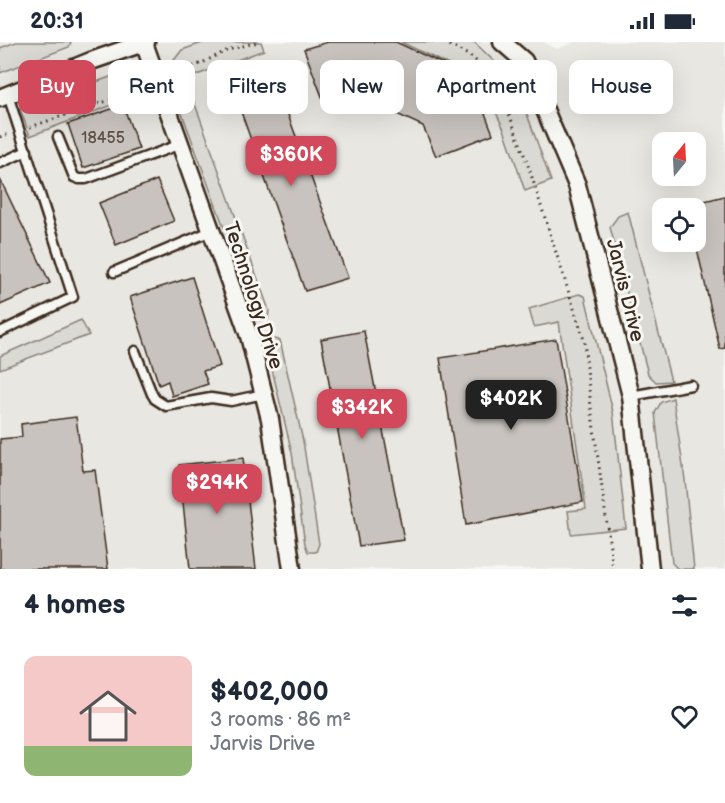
<!DOCTYPE html>
<meta charset="utf-8">
<style>
:root{--surface:#fff;--page:#f2f2f3;--text:#1f2937;--muted:#747a83;--accent:#d1495b}
body{margin:0;font-family:"Balsamiq Sans",sans-serif;background:var(--page);color:var(--text);height:100vh;display:flex;flex-direction:column;font-size:22px;white-space:nowrap}
*{box-sizing:border-box;margin:0}
p{font-size:20px;color:var(--muted)}
.icon{flex:none;width:33px;height:33px;fill:none;stroke:currentColor;stroke-width:2;stroke-linecap:round;stroke-linejoin:round}
.map{position:relative;height:527px;overflow:hidden}
.drawer{display:flex;flex-direction:column;background:var(--surface);flex:1}
.drawer>*{flex:none}
.banner{position:absolute;left:18px;top:18px;width:690px;height:54px;display:flex;gap:12px}
.needle{width:39px;rotate:18deg}
.fabs{position:absolute;left:652px;top:90px;display:grid;gap:12px}
.fabs a{display:grid;place-items:center;width:54px;height:54px;border-radius:12px;background:var(--surface);box-shadow:0 6px 24px #0002;font-size:30px}
.price{position:absolute;translate:-50% -51px;padding:0 14px;border-radius:12px;background:var(--accent);color:#fff;font-size:20px;line-height:39px;filter:drop-shadow(0 2px 3px #0008)}
.price::after{content:'';position:absolute;left:50%;top:36px;width:18px;height:14px;margin-left:-9px;background:inherit;clip-path:polygon(0 0,100% 0,50% 100%)}
.price.on{background:#222;color:#fff}
ul{padding:0;list-style:none}
li{display:flex;align-items:center;gap:18px;height:150px;padding:0 24px}
li span{display:grid;place-items:center;flex:none;width:168px;height:120px;border-radius:12px;color:#555}
li>.icon{margin-inline-start:auto}
span .icon{width:72px;height:72px;fill:#fffc;stroke-width:1}
li b{font-size:26px}
h2{display:flex;justify-content:space-between;align-items:center;height:72px;padding:0 24px;font-size:26px}
.pill{padding:0 21px;border-radius:12px;background:var(--surface);box-shadow:0 6px 24px #0002;font-size:21px;line-height:54px}
.pill.on{background:var(--accent);color:#fff}
.status{display:flex;justify-content:space-between;align-items:center;height:42px;padding:0 30px;background:var(--surface);direction:ltr}
.status svg{height:16px;fill:currentColor}
.map>svg:first-child{display:block}
.built{fill:#e8e7e2;fill-rule:evenodd}
.green{fill:#dad9d3;stroke:#8a8278;stroke-width:1.5}
.building{fill:#c8c3be;stroke:#3b2a1e;stroke-width:1.5}
.lines{fill:none;stroke-linecap:round;stroke-linejoin:round}
.lane-casing{stroke:#3b2a1e;stroke-width:13}
.street-casing{stroke:#3b2a1e;stroke-width:21}
.path{stroke:#3b2a1e;stroke-width:3;stroke-dasharray:1.5 4.5;stroke-linecap:butt}
.lane{stroke:#f6f6f2;stroke-width:8}
.street{stroke:#f6f6f2;stroke-width:16}
.labels{text-anchor:middle;stroke-width:6;stroke-linejoin:round;paint-order:stroke}
.number-label{font-size:16px;fill:#5e5046}
.street-label{font-size:20px;fill:#3b2a1e;stroke:#f6f6f2}
</style>
<div class="status"><b>20:31</b><svg viewBox="0 0 49 12"><path d="M0 12V9h3v3zM5 12V6h3v6zM10 12V3h3v9zM15 12V0h3v12zM26 1h20v11H26zM47 4h2v5h-2z"/></svg></div>
<div class="map">
<svg width="725" height="527" viewBox="0 0 725 527">
<rect width="100%" height="100%" fill="#f6f6f2"/>
<filter id="ink" filterUnits="userSpaceOnUse"><feTurbulence type="fractalNoise" baseFrequency=".0167" numOctaves="2"/><feDisplacementMap in="SourceGraphic" scale="12" xChannelSelector="R" yChannelSelector="G"/><feConvolveMatrix kernelMatrix="1 2 1 2 8 2 1 2 1" color-interpolation-filters="sRGB"/></filter>
<g filter="url(#ink)">
<path class="built" d="M0,0H543L557,7L575,0H725V527H0ZM663,100H696V134H663ZM663,166H696V200H663Z"/>
<g class="green">
<polygon points="16,0 71,0 69,5 0,31 0,6"/>
<polygon points="205,0 261,0 264,8 186,37 269,268 268,277 258,278 172,44 171,22 182,8"/>
<polygon points="401,0 474,0 500,25 522,58 551,139 525,149 504,87 480,38"/>
<polygon points="113,34 127,34 138,38 144,51 30,94 20,67"/>
<polygon points="628,170 671,339 656,340 648,332 610,185 618,174"/>
<polygon points="579,252 585,254 613,370 626,486 571,492 568,469 586,467 559,280 534,285 529,267"/>
<polygon points="81,278 89,293 0,327 0,314"/>
<polygon points="272,297 280,298 303,399 319,502 316,510 308,510 305,502 292,411 266,302"/>
<polygon points="673,356 685,438 694,527 678,527 672,521 655,371 661,360"/>
</g>
<g class="building">
<polygon points="328,0 396,0 471,35 493,92 436,114 423,84 362,56 326,65 304,7"/>
<polygon points="276,40 348,236 305,249 235,53"/>
<polygon points="123,63 139,107 83,126 68,82"/>
<polygon points="0,137 50,241 0,263"/>
<polygon points="157,138 174,179 116,203 99,161"/>
<polygon points="725,154 725,306 720,307 696,202 696,161"/>
<polygon points="192,235 220,324 203,329 208,342 172,354 168,339 159,343 130,255"/>
<polygon points="364,289 404,498 359,504 321,297"/>
<polygon points="556,297 583,460 466,483 440,316"/>
<polygon points="76,375 83,429 95,428 108,527 0,527 0,397 22,395 21,382"/>
<polygon points="243,416 256,527 190,527 179,423"/>
</g>
<g class="lines">
<g class="lane-casing">
<g id="lane">
<polyline points="58,95 74,135 79,137 86,137 181,102"/>
<polyline points="0,121 27,109"/>
<polyline points="114,230 211,189"/>
<polyline points="0,290 73,255 8,53"/>
<polyline points="135,309 152,352 155,357 166,364 211,356 231,359 264,352"/>
<polyline points="631,354 691,343"/>
</g>
</g>
<g class="street-casing">
<g id="street">
<polyline points="502,0 524,19 577,143 631,354 650,527"/>
<polyline points="144,1 249,294 270,377 292,527"/>
<polyline points="0,56 91,19 146,0"/>
</g>
</g>
<g class="path">
<polyline points="444,0 470,14 492,32 504,58 529,126 584,298 591,365 613,527"/>
<polyline points="170,32 200,22 228,8 258,0"/>
<polyline points="30,85 125,53 145,44"/>
<polyline points="0,95 9,92"/>
</g>
<use href="#lane" class="lane"/>
<use href="#street" class="street"/>
</g>
</g>
<g class="labels">
<g class="number-label">
<text x="103" y="101">18455</text>
</g>
<g class="street-label">
<text transform="translate(626 248) rotate(76)" y="7">Jarvis Drive</text>
<text transform="translate(254 253) rotate(72)" y="7">Technology Drive</text>
</g>
</g>
</svg>
<div class="fabs">
<a><svg class="needle" viewBox="-14 -14 28 28"><path d="M0-13l5 13h-10z" fill="#e53935"/><path d="M0 13l5-13h-10z" fill="#747a83"/></svg></a>
<a><svg class="icon" aria-label="locate" viewBox="0 0 24 24"><circle cx="12" cy="12" r="6"/><path d="M12 2v4M12 18v4M2 12h4M18 12h4"/></svg></a>
</div>
<b class="price" style="left:291px;top:145px">$360K</b>
<b class="price on" style="left:511px;top:389px">$402K</b>
<b class="price" style="left:362px;top:398px">$342K</b>
<b class="price" style="left:217px;top:473px">$294K</b>
<div class="banner">
<a class="pill on">Buy</a>
<a class="pill">Rent</a>
<a class="pill">Filters</a>
<a class="pill">New</a>
<a class="pill">Apartment</a>
<a class="pill">House</a>
</div>
</div>
<section class="drawer">
<h2>4 homes<svg class="icon" aria-label="filters" viewBox="0 0 24 24"><path d="M4 7h16M4 17h16"/><circle cx="9" cy="7" r="2"/><circle cx="15" cy="17" r="2"/></svg></h2>
<ul>
<li><span style="background:linear-gradient(#f6c9c9 75%,#8fb573 0)"><svg class="icon" aria-label="home" viewBox="0 0 24 24"><path d="M3 11l9-7 9 7M6 9v11h12V9"/></svg></span><div><b>$402,000</b><p>3 rooms · 86 m²</p><p>Jarvis Drive</p></div><svg class="icon" aria-label="heart" viewBox="0 0 24 24"><path d="M12 20l-8-8c-3-5 5-10 8-4 3-6 11-1 8 4z"/></svg></li>
</ul>
</section>
